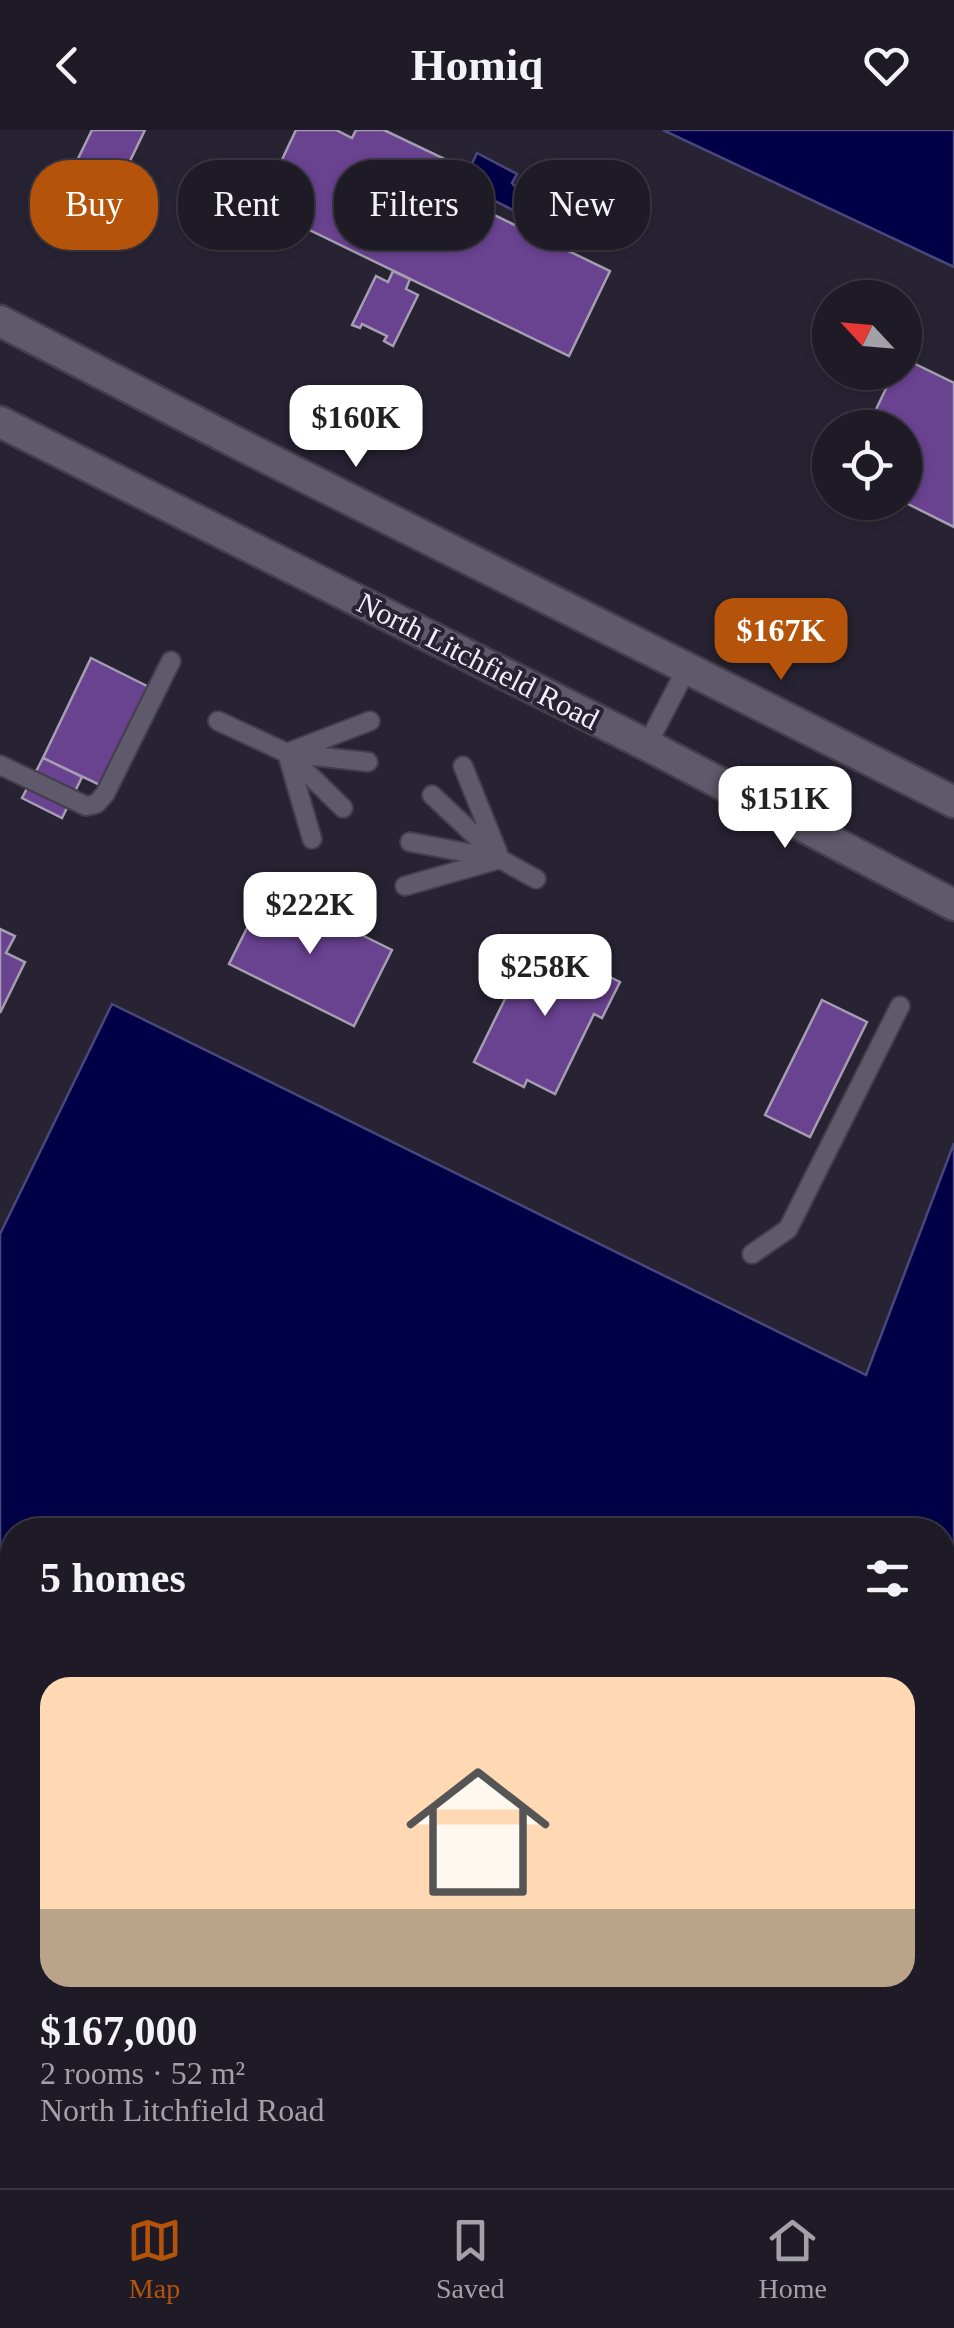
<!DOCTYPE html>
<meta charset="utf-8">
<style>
:root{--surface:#1e1a26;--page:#2b2732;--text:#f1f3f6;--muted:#a1a1a7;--line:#3c3843;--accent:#b45309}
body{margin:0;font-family:Georgia,serif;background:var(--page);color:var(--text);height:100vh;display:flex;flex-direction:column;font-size:38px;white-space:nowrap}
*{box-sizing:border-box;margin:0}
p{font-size:32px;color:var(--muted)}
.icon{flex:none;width:55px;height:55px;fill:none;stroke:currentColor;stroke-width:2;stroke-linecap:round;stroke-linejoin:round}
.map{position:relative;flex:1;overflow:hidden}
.side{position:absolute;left:0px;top:1388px;width:955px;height:672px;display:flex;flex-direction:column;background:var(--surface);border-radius:40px 40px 0 0;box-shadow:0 2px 8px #0004,0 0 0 2px var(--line)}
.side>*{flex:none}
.hud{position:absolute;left:30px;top:30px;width:895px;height:90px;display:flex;gap:20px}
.needle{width:65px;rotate:296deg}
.controls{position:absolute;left:812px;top:150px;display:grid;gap:20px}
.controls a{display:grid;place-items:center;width:110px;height:110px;border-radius:50%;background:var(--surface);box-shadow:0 2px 8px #0004,0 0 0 2px var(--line);font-size:50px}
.price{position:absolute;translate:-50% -85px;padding:0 22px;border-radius:20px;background:#fff;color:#222;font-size:32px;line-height:65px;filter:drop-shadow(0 2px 5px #0008)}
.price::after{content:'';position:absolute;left:50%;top:60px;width:30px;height:22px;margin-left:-15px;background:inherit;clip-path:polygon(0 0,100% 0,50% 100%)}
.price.active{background:var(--accent);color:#fff}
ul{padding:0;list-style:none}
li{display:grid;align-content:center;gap:20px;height:530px;padding:0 40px}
li span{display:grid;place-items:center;height:310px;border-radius:30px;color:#555}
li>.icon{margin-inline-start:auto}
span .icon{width:180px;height:180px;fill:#fffc;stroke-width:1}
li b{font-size:42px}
h2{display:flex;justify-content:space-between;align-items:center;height:120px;padding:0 40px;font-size:42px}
.tag{padding:0 35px;border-radius:40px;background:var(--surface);box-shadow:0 2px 8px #0004,0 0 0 2px var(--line);font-size:35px;line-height:90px}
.tag.active{background:var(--accent);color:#fff}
header{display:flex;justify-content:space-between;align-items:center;height:130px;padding:0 40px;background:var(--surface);font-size:45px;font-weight:700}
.dock{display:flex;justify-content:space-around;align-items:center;height:140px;border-top:2px solid var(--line);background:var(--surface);font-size:28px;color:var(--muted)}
.dock a{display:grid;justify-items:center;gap:5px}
.dock .active{color:var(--accent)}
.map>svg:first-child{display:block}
.water{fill:#010047;stroke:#49477c;stroke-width:2.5}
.building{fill:#694290;stroke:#a59db1;stroke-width:2.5}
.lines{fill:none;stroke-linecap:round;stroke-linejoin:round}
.service-casing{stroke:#423e4b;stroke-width:22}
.secondary-casing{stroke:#423e4b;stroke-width:35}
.motorway-casing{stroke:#423e4b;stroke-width:35}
.service{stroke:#5e596b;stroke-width:18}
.secondary{stroke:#5e596b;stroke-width:30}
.motorway{stroke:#f08a61;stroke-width:30}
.labels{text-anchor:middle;stroke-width:8;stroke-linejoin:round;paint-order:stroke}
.street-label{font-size:30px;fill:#f1eef9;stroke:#282333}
</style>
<header><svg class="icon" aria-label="back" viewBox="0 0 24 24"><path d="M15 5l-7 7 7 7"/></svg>Homiq<svg class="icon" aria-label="heart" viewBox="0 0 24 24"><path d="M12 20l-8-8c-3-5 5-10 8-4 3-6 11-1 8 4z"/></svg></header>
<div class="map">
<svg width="954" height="2058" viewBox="0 0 954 2058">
<rect width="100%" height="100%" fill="#282333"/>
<g class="water">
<polygon points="663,0 954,0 954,137"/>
<polygon points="477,23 517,44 512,53 523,67 515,81 473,60 477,51 470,38"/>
<polygon points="112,874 866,1245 954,1013 954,1438 943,1471 942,1400 12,1400 12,2048 741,2048 737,2058 0,2058 0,1104"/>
</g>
<g class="building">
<polygon points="92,0 145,0 113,66 70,45"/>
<polygon points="296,0 336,0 352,8 356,0 384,0 449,31 436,57 610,141 569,226 260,76"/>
<polygon points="393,141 410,149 406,159 418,165 393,216 384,211 387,206 362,194 360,198 352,195 376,146 388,152"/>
<polygon points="905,229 954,253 954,397 904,372 905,298 867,298 894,242 905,242"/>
<polygon points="91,528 149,557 100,655 43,628"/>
<polygon points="43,628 82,647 62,688 22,668"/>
<polygon points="267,758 392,820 354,896 229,834"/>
<polygon points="0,799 15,806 6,823 25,832 0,883"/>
<polygon points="530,818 566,836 572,823 602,837 600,842 620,852 602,888 594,884 555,964 527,950 524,957 474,932"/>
<polygon points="822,870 867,892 810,1007 765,985"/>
</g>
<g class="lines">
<g class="service-casing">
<g id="service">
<polyline points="218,591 287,623 343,678"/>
<polyline points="647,615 686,540"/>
<polyline points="292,621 370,591"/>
<polyline points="0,635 86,676 96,674 105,664 171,531"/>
<polyline points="463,636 498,723"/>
<polyline points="312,709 287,623 368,632"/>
<polyline points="410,712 500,729 536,749"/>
<polyline points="405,756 500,729 432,665"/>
<polyline points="752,1124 788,1099 900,876"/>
</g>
</g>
<g class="secondary-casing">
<g id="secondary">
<polyline points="0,191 245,317 954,672"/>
<polyline points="0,292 647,615 954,775"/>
</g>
</g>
<g class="motorway-casing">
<g id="motorway">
<polyline points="942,1751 954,1719"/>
<polyline points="832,2058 836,2048"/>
</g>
</g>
<use href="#service" class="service"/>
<use href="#secondary" class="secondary"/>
<use href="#motorway" class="motorway"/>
</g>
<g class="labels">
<g class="street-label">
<text transform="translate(478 531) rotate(27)" y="10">North Litchfield Road</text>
</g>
</g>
</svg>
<div class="controls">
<a><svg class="needle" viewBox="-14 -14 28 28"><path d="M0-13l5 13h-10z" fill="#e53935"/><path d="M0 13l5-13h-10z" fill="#a1a1a7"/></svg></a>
<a><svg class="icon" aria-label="locate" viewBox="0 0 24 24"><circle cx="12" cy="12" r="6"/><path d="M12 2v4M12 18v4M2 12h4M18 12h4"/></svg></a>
</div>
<b class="price" style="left:356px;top:340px">$160K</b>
<b class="price active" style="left:781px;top:553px">$167K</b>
<b class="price" style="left:785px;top:721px">$151K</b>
<b class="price" style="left:310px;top:827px">$222K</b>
<b class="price" style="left:545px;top:889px">$258K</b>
<div class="hud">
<a class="tag active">Buy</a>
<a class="tag">Rent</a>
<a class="tag">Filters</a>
<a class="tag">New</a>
</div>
<section class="side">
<h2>5 homes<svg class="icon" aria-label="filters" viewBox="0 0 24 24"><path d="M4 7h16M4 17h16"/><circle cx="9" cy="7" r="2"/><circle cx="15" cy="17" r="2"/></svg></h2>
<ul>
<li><span style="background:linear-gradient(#ffd9b3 75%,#b9a48a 0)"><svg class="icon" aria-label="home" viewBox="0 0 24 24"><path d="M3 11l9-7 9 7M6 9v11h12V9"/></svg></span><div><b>$167,000</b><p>2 rooms · 52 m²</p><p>North Litchfield Road</p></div></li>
</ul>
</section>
</div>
<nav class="dock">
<a class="active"><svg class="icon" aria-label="map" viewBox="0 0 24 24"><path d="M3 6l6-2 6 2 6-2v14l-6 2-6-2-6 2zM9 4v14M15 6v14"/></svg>Map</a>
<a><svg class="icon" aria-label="saved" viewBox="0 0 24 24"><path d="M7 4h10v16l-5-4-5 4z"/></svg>Saved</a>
<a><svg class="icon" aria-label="home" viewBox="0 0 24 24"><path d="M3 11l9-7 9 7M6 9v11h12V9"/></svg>Home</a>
</nav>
